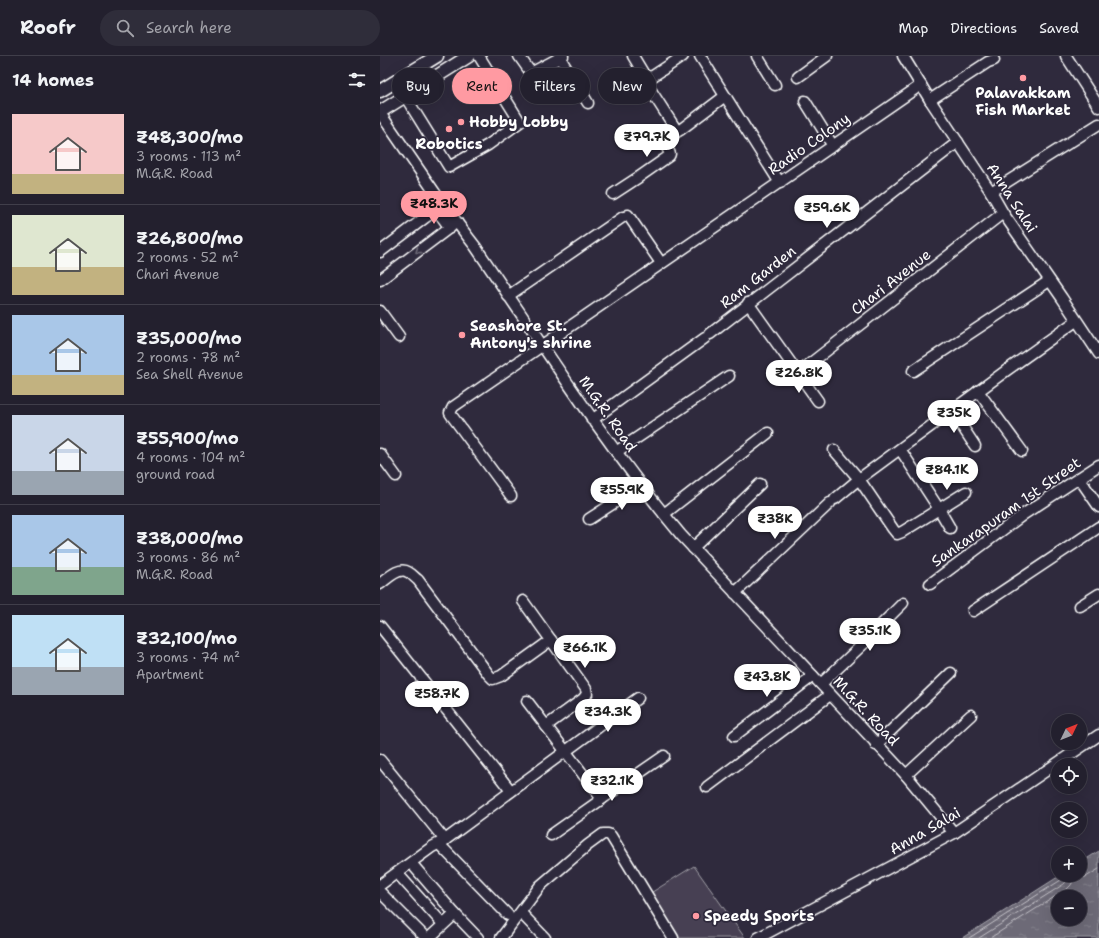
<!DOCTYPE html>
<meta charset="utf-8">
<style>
:root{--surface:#23202e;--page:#2f2d3a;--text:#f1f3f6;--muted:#a3a3aa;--line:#403e4a;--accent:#ff9aa2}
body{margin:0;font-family:"Shantell Sans",sans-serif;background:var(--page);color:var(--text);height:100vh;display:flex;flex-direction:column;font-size:15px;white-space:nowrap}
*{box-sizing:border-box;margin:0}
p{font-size:13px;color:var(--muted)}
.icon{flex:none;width:22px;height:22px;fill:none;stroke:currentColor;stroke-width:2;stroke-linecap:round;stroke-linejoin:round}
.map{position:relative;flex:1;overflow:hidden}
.drawer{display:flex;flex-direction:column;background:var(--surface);width:380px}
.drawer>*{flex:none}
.banner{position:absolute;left:12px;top:12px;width:380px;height:36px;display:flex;gap:8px}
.needle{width:26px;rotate:47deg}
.fabs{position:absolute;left:671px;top:658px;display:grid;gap:8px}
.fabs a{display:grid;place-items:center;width:36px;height:36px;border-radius:50%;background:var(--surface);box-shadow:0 4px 16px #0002,0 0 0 1px var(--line);font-size:20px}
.price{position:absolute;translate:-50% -34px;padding:0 9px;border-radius:14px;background:#fff;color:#222;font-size:13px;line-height:26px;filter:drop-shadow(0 1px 2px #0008)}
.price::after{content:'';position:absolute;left:50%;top:24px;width:12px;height:9px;margin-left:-6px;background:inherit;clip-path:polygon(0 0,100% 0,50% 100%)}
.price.on{background:var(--accent);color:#111}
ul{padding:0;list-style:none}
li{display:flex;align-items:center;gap:12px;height:100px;padding:0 12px}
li+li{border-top:1px solid var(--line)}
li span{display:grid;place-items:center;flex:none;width:112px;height:80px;border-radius:0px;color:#555}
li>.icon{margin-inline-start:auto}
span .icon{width:48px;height:48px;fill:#fffc;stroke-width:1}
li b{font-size:17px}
h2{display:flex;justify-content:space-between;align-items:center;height:48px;padding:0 12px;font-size:17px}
.tag{padding:0 14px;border-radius:18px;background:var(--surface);box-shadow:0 4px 16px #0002,0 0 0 1px var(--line);font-size:14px;line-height:36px}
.tag.on{background:var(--accent);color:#111}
header{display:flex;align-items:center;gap:24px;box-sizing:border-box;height:56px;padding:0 20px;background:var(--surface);border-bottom:1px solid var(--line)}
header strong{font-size:19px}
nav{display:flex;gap:22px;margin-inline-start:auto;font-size:14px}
.search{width:280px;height:36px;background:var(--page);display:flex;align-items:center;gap:10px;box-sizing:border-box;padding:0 14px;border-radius:22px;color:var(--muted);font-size:15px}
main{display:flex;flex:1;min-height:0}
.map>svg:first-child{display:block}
.pitch{fill:#464152;stroke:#a2a0a8}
.water{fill:url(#water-ripples);stroke:#a7a6ad;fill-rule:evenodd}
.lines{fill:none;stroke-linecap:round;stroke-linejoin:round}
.shore{stroke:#c5c3c9;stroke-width:1}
.minor-casing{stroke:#fff;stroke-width:13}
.major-casing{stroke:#fff;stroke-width:15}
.minor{stroke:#2f2a3d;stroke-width:10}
.major{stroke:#2f2a3d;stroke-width:12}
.oneway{stroke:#6d6a77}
.poi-dot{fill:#ff9aa2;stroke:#2f2a3d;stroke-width:1.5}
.labels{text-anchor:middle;stroke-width:3.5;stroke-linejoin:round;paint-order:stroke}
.poi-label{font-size:15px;font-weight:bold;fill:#fff;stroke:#2f2a3d;text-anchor:start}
.street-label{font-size:15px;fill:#fff;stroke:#2f2a3d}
</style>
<header>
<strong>Roofr</strong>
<div class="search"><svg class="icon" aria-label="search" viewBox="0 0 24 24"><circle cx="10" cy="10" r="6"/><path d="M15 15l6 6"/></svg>Search here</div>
<nav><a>Map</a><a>Directions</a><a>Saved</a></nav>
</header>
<main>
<section class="drawer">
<h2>14 homes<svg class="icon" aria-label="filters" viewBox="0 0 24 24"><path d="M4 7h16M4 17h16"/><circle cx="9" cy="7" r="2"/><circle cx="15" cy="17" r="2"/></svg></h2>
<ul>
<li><span style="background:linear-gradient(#f6c9c9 75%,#c2b280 0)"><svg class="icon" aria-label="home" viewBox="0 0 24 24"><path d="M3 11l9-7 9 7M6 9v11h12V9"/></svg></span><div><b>₹48,300/mo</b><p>3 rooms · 113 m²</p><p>M.G.R. Road</p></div></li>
<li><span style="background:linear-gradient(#dfe7d0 65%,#c2b280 0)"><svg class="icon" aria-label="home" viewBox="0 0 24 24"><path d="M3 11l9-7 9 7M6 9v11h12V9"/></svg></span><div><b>₹26,800/mo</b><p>2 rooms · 52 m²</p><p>Chari Avenue</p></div></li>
<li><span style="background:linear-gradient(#a9c7e8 75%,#c2b280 0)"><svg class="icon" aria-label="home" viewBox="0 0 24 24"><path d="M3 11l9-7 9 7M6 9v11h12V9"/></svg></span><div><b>₹35,000/mo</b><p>2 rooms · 78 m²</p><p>Sea Shell Avenue</p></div></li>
<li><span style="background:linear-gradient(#c9d6e8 70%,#9aa5b1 0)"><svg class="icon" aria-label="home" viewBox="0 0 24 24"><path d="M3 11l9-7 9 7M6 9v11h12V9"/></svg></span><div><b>₹55,900/mo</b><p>4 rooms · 104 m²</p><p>ground road</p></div></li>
<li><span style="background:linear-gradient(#a9c7e8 65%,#7fa58c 0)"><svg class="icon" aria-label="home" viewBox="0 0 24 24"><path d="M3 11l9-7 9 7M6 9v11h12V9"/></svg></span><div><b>₹38,000/mo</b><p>3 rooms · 86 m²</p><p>M.G.R. Road</p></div></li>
<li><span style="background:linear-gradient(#bfe0f5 65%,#9aa5b1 0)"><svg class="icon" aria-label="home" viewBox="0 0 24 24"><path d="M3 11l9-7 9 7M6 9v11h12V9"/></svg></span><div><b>₹32,100/mo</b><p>3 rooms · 74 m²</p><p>Apartment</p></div></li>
</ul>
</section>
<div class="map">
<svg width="719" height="882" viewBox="0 0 719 882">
<defs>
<pattern id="water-ripples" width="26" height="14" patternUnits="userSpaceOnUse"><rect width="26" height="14" fill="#6d6a77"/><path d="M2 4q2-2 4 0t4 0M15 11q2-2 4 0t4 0" fill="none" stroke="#83808b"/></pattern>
</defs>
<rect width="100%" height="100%" fill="#2f2a3d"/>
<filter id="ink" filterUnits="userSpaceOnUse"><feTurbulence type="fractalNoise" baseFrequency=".025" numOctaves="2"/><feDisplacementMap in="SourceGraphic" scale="8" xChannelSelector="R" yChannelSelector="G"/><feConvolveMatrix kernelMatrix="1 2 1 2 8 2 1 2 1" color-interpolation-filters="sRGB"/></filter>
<g filter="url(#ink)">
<polygon class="pitch" points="314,810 365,882 297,882 269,838"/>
<path class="water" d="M719,795V882H582L681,819H700V807ZM678,841H700V863H678Z"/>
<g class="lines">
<g class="shore">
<polyline points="589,882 681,824 683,819"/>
<polyline points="599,882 684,828 687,825 688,819"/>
<polyline points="610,882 687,833 691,829 695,821 706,821 719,813"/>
</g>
<g class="minor-casing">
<g id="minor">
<polyline points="139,0 151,17 183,0"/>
<polyline points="253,0 265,20 267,21 267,27 270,33 297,75 300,74 345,40"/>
<polyline points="320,0 400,127"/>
<polyline points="377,0 395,29"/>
<polyline points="523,0 550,44 611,136 623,157 682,242 719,298"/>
<polyline points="686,0 719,51"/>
<polyline points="180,2 208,47"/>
<polyline points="267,21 273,20 303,0"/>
<polyline points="418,21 447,0"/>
<polyline points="25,40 69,111 108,89 140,66 99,0"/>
<polyline points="550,44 608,6 614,4"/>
<polyline points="425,45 453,90"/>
<path d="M0,57C21,87 41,117 62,147C73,161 84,176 95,190C162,288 225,388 301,479L526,719L574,777"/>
<polyline points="611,136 719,68"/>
<polyline points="233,138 259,121 289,100 290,98 285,87 286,84 298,75"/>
<polyline points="56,153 70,172"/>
<polyline points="248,159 281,207"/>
<polyline points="0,196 63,148"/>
<polyline points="0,224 77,166"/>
<polyline points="128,240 243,161"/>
<polyline points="368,247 438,345"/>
<polyline points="0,255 19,281"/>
<polyline points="330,278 578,86"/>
<polyline points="533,315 669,225"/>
<polyline points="418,317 623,157"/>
<polyline points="598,335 642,395"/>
<polyline points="572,355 595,390"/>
<polyline points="212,364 325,282"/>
<polyline points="520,393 559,453 522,476 517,478 513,473 479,423 627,314 696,265"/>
<polyline points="454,394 479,423 455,443"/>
<polyline points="236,396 349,320"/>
<polyline points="0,398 16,420"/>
<polyline points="699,422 719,451"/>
<polyline points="131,440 72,360 70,357 73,351 541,29"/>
<polyline points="284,458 388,377"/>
<polyline points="209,463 251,436 259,427"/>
<polyline points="570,472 559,453 586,436"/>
<polyline points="313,492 380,428"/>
<path d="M0,528C7,523 19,510 28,516C32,518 35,522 38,524L109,619L113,623L121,620L171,584"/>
<polyline points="550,528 644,458 719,409"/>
<polyline points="355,537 450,447"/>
<polyline points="143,545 206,633 207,638 203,643 166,670"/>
<polyline points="700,550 719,538"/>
<polyline points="593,555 719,471"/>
<polyline points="0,570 131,735"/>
<polyline points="441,628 498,574 501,569 523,547"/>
<polyline points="147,645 222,743 171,779"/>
<polyline points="354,680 433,620"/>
<polyline points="496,689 571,617"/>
<polyline points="0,704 65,784"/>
<polyline points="526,719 591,659"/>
<polyline points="327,731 450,639"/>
<polyline points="222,743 284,700"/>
<polyline points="59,788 128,859"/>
<polyline points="31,807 75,858"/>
<polyline points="17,817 63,868"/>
<polyline points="0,829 52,791 65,784 258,642"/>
<polyline points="0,836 46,882"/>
<polyline points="141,857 165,882"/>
<polyline points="49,882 75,858 98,882"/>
<polyline points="121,882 160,830 208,789 223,778 228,778 231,780 293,882"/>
<polyline points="378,882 574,777 719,679"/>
</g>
</g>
<g class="major-casing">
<g id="major">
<polyline points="0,35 57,0"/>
<polyline points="0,56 89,0"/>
</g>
</g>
<use href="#minor" class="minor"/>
<use href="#major" class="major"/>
</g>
<defs><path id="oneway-chevron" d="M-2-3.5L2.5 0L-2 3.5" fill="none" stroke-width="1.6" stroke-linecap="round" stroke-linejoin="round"/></defs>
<use class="oneway" href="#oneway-chevron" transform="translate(38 195) rotate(143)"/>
</g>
<g class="poi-dot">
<circle cx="643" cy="22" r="4"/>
<circle cx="81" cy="66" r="4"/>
<circle cx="69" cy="73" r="4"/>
<circle cx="82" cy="279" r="4"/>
<circle cx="316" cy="860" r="4"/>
</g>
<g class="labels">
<g class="poi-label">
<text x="643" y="42" text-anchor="middle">Palavakkam<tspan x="643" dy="17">Fish Market</tspan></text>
<text x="89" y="71">Hobby Lobby</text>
<text x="69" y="93" text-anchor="middle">Robotics</text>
<text x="90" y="275">Seashore St.<tspan x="90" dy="17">Antony's shrine</tspan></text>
<text x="324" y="865">Speedy Sports</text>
</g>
<g class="street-label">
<text transform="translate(429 88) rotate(-35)" y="5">Radio Colony</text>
<text transform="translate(632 142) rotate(57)" y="5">Anna Salai</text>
<text transform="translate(378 221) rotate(-38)" y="5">Ram Garden</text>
<text transform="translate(511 226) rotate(-38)" y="5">Chari Avenue</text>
<text transform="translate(228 358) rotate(55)" y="5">M.G.R. Road</text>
<text transform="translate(626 456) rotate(-35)" y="5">Sankarapuram 1st Street</text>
<text transform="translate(486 655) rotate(47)" y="5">M.G.R. Road</text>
<text transform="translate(545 775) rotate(-30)" y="5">Anna Salai</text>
</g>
</g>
</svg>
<div class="fabs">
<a><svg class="needle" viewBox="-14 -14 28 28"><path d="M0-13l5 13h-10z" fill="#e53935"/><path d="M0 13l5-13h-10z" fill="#a3a3aa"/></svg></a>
<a><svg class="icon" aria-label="locate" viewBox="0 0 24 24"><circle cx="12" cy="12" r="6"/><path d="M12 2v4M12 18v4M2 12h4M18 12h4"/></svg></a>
<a><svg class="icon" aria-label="layers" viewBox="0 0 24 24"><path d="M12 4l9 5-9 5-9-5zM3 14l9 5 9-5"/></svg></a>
<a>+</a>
<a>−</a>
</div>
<b class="price" style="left:267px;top:102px">₹79.7K</b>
<b class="price on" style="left:54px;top:169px">₹48.3K</b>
<b class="price" style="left:447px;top:173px">₹59.6K</b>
<b class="price" style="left:419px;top:338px">₹26.8K</b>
<b class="price" style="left:574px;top:378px">₹35K</b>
<b class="price" style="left:567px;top:435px">₹84.1K</b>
<b class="price" style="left:242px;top:455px">₹55.9K</b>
<b class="price" style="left:395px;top:484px">₹38K</b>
<b class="price" style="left:490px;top:596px">₹35.1K</b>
<b class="price" style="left:205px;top:613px">₹66.1K</b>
<b class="price" style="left:387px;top:642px">₹43.8K</b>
<b class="price" style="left:57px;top:659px">₹58.7K</b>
<b class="price" style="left:228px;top:677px">₹34.3K</b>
<b class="price" style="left:232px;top:746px">₹32.1K</b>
<div class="banner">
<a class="tag">Buy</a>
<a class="tag on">Rent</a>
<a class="tag">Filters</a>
<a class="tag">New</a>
</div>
</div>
</main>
